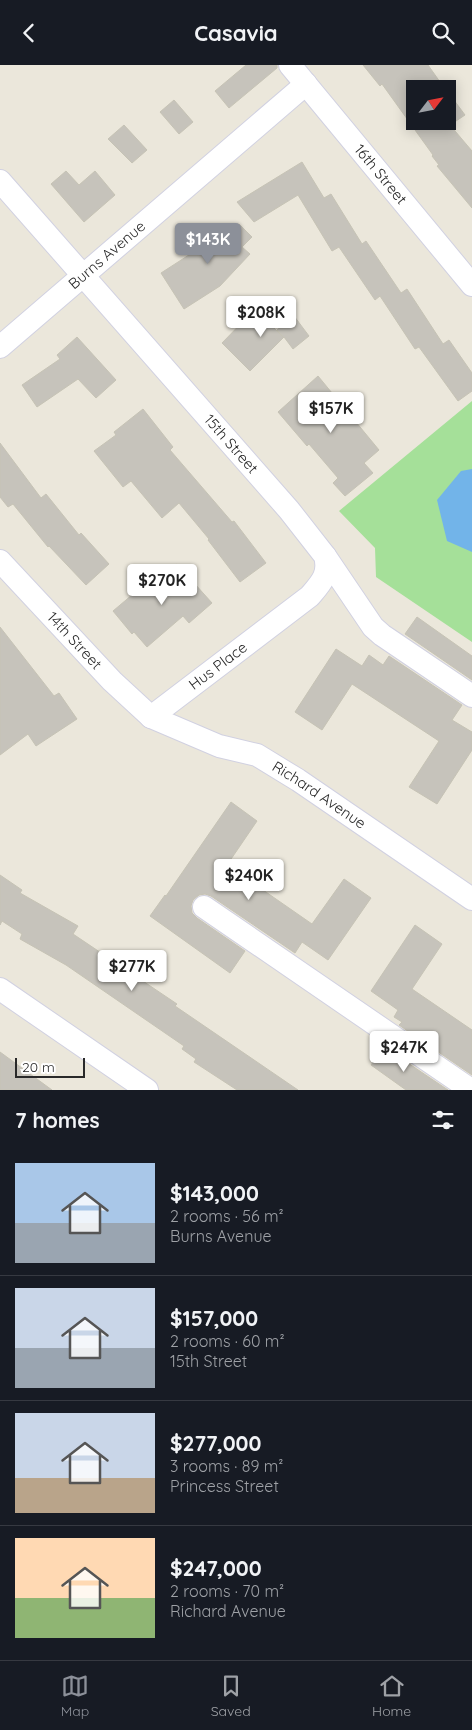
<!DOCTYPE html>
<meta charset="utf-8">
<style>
:root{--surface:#171b24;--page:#242831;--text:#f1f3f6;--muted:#9ea1a6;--line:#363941;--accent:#8c9099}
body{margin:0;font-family:Quicksand,sans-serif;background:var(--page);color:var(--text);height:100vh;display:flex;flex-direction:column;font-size:19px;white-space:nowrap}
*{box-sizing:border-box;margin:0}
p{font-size:16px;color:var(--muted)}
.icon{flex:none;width:28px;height:28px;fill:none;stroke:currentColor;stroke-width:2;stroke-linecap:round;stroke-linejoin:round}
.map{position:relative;height:1025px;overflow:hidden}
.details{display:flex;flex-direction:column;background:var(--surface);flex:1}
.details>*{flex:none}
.needle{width:32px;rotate:58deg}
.buttons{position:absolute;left:406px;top:15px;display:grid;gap:10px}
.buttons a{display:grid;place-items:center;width:50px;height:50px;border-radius:0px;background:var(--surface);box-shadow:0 2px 12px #0003;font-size:25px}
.scale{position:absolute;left:15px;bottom:12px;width:70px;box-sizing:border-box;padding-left:5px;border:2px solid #292929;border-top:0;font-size:14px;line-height:18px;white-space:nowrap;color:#292929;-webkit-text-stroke:4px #fff;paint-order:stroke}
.price{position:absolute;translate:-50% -42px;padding:0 11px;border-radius:5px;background:#fff;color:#222;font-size:16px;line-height:32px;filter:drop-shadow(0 1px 2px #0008)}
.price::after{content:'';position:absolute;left:50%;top:30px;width:15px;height:11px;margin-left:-8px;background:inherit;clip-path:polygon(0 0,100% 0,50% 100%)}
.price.active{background:var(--accent);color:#fff}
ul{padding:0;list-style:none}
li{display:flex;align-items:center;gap:15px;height:125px;padding:0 15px}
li+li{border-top:1px solid var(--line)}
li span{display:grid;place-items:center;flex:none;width:140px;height:100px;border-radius:0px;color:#555}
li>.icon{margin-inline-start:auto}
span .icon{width:60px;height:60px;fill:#fffc;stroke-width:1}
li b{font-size:21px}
h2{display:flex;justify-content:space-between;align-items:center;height:60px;padding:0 15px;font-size:21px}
header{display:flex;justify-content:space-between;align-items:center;height:65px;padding:0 15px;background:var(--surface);font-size:22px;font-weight:800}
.menu{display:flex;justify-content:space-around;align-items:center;height:70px;border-top:1px solid var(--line);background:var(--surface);font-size:14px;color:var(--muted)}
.menu a{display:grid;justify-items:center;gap:2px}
.menu .active{color:var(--accent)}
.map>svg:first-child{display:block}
.green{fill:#a5e099}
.water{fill:#72b4e9}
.building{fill:#c6c3bb;stroke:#c6c3b5}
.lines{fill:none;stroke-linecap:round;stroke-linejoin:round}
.minor-casing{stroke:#d1d1e1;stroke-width:24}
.minor{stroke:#fff;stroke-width:22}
.labels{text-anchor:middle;stroke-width:5;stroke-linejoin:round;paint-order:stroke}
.street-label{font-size:15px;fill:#292929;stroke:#fff}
</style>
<header><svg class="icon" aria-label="back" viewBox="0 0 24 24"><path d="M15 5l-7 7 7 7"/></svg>Casavia<svg class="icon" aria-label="search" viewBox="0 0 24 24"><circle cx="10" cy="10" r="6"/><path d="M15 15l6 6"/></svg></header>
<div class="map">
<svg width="472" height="1025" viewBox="0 0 472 1025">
<rect width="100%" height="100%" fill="#ebe7db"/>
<polygon class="green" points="472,336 472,577 376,512 375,483 339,446"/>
<polygon class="water" points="472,404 472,487 447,476 437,435 461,406"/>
<g class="building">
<polygon points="246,0 277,0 277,3 229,43 215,26"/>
<polygon points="363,0 428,0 445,24 415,24 415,56 448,56 448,27 465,50 450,60 472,86 472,143 437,101 439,100 432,91 433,90 382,19 380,21"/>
<polygon points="174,35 193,57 179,69 160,47"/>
<polygon points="124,60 147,85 132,98 108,74"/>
<polygon points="302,97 324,133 331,129 362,179 366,176 401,228 407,224 443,279 449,275 472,308 472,326 458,336 419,282 415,284 380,231 375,235 339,182 332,186 298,130 254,157 237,137"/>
<polygon points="66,106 79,120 95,106 115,130 84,157 51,119"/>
<polygon points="239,159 252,172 242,182 250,189 220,221 184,244 161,208 192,188 217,161 225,170"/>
<polygon points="255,244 283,272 277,265 294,251 309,271 293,284 284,272 250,306 222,278"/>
<polygon points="77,272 116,315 96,333 78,314 37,342 22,320 60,294 57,290"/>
<polygon points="318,311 379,385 364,398 373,408 345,431 333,418 338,413 309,379 307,381 278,347"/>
<polygon points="143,344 173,382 170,385 232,457 234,456 266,498 240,517 208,475 209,474 179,438 162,453 131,416 123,422 94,386 116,370 114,367"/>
<polygon points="0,378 41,433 46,429 79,470 81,468 109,499 86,520 49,481 48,482 13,439 8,442 0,432"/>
<polygon points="177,499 212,538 189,558 183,551 147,582 134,567 132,569 113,546 139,524 143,529"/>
<polygon points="417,552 472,591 472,615 405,569"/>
<polygon points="0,562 54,631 59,628 77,654 36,681 28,669 0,690"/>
<polygon points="336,584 362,601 369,590 383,600 389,591 462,640 452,655 472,667 472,685 437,739 409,722 439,676 352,619 322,665 295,647"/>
<polygon points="231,737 257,756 227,800 312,859 344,814 371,833 328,895 302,877 295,888 211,831 205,829 199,830 193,835 191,841 192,848 197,853 245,886 230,908 150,851 165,830 166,831"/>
<polygon points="0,810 22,825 20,828 78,861 73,869 177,939 175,941 298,1025 237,1025 194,997 196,994 182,984 184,981 66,900 20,874 22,869 2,856 0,860"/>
<polygon points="415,860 442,879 412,924 472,965 472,1010 399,960 402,957 394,952 398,945 371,926"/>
<polygon points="384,982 448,1025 406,1025 371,1000"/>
<polygon points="0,987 52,1025 0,1025"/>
</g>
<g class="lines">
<g class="minor-casing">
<g id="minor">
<path id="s1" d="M290,0L472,220"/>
<path id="s2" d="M0,116L289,445L325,491C330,509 321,518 310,531L151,652"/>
<path id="s3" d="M0,282L306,19"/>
<polyline points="325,491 373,562 382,570 472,631"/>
<path id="s4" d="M0,496L112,616L151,652L219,681L257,690L298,715L472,834"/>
<polyline points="204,842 471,1025"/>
<polyline points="0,924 147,1025"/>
</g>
</g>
<use href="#minor" class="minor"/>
</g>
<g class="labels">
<g class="street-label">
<text dy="5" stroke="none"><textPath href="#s1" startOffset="142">16th Street</textPath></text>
<text dy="5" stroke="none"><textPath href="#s3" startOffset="141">Burns Avenue</textPath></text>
<text dy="5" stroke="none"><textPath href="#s2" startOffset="350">15th Street</textPath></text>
<text dy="5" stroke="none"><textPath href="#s4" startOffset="109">14th Street</textPath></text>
<text transform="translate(218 601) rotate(-37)" y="5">Hus Place</text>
<text dy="5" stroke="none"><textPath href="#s4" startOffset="404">Richard Avenue</textPath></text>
</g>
</g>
</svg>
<div class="buttons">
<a><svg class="needle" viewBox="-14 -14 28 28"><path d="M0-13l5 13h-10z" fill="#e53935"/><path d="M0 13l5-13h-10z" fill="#9ea1a6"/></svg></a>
</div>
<div class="scale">20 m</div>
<b class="price active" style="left:208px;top:200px">$143K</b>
<b class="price" style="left:261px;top:273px">$208K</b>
<b class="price" style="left:331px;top:369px">$157K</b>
<b class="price" style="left:162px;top:541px">$270K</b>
<b class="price" style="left:249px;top:836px">$240K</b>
<b class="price" style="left:132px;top:927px">$277K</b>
<b class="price" style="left:404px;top:1008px">$247K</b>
</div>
<section class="details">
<h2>7 homes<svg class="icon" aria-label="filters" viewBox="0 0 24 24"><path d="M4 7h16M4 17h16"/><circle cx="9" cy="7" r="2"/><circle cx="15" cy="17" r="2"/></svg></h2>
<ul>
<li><span style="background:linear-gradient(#a9c7e8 60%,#9aa5b1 0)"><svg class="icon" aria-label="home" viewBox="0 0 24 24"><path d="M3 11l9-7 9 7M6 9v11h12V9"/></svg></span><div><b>$143,000</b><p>2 rooms · 56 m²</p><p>Burns Avenue</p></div></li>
<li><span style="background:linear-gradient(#c9d6e8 60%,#9aa5b1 0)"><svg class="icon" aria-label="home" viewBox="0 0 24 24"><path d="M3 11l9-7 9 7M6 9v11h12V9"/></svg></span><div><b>$157,000</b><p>2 rooms · 60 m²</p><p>15th Street</p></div></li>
<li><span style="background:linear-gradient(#c9d6e8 65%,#b9a48a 0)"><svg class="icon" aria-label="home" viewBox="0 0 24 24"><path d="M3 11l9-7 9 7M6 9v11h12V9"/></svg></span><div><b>$277,000</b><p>3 rooms · 89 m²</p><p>Princess Street</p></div></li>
<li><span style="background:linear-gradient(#ffd9b3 60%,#8fb573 0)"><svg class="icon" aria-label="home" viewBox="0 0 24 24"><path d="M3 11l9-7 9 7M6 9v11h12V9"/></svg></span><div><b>$247,000</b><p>2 rooms · 70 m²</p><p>Richard Avenue</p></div></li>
</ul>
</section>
<nav class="menu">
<a class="active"><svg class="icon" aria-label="map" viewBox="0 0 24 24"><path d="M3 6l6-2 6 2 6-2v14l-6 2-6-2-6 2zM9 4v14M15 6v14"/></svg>Map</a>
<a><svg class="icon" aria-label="saved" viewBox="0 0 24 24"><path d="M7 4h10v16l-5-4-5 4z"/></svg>Saved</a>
<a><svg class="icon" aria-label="home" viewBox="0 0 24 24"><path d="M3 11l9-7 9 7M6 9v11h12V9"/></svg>Home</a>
</nav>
